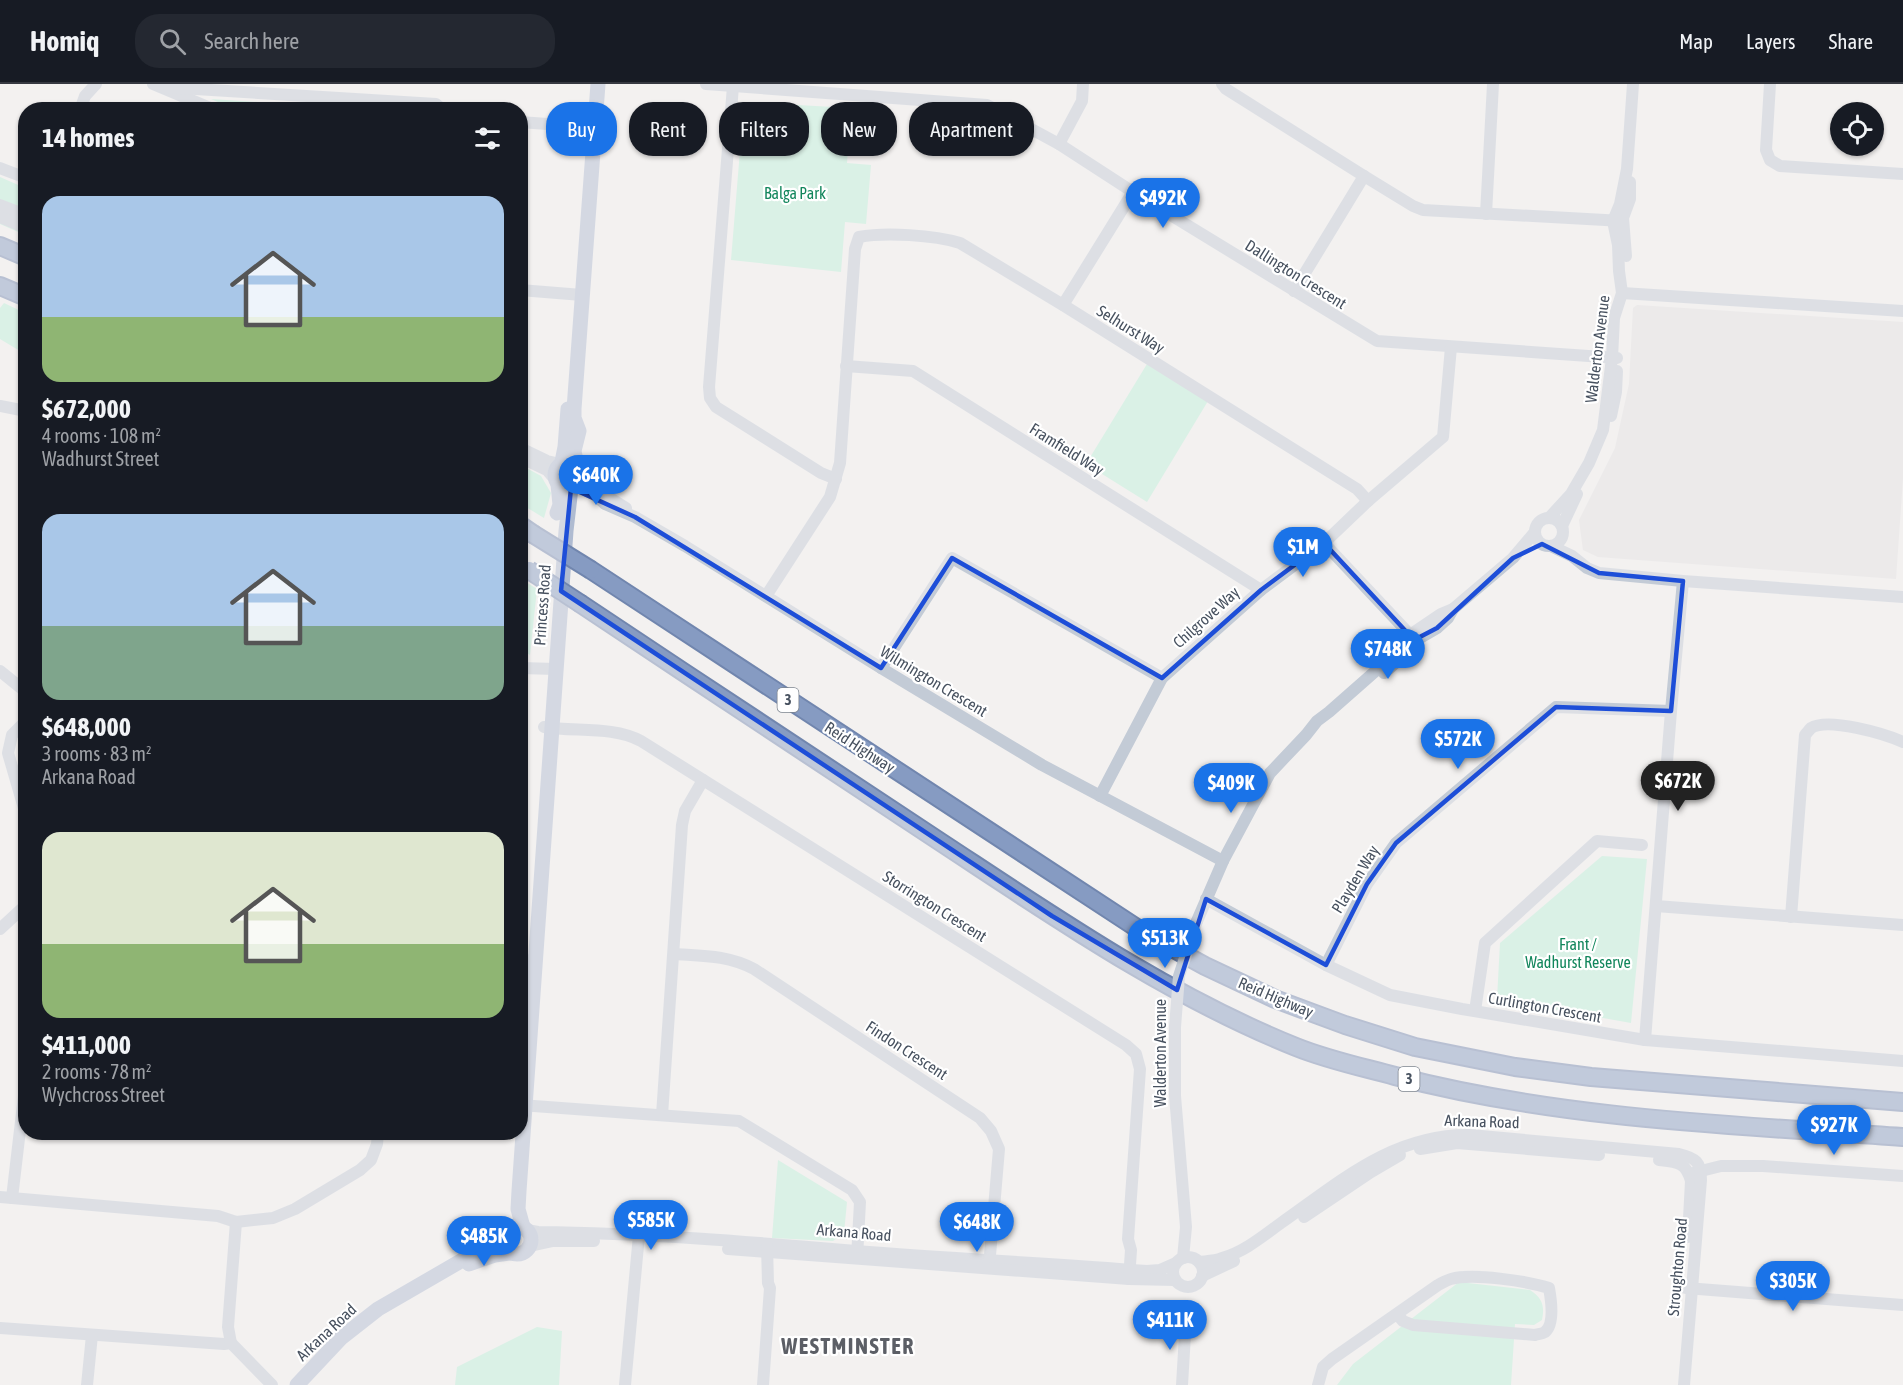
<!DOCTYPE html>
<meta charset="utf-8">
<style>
:root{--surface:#171b24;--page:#242831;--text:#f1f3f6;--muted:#9ea1a6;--line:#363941;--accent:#1a73e8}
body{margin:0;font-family:"Asap Condensed",sans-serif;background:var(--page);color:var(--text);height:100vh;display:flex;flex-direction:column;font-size:22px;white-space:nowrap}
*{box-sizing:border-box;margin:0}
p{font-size:20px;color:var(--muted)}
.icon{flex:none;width:33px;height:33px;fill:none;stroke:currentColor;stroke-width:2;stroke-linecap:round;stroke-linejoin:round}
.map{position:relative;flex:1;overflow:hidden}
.sheet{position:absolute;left:18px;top:18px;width:510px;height:1038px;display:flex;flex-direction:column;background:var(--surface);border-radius:24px;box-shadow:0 2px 4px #0004}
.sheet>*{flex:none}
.hud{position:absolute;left:546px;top:18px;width:570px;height:54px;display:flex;gap:12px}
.tools{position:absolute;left:1830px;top:18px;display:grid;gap:12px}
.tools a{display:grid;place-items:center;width:54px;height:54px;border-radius:50%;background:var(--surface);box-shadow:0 2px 4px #0004;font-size:30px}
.price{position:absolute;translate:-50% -51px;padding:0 14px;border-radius:21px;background:var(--accent);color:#fff;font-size:20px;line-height:39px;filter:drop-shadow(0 2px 3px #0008)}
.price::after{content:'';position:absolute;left:50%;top:36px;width:18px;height:14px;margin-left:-9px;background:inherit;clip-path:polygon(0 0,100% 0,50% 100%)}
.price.selected{background:#222;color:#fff}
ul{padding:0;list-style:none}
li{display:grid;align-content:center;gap:12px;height:318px;padding:0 24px}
li span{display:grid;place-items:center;height:186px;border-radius:18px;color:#555}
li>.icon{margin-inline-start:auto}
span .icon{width:108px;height:108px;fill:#fffc;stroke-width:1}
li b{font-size:26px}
h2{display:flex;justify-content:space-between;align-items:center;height:72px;padding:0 24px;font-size:26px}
.pill{padding:0 21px;border-radius:24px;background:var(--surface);box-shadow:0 2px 4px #0004;font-size:21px;line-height:54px}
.pill.selected{background:var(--accent);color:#fff}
header{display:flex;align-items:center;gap:36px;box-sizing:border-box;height:84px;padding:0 30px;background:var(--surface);border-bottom:2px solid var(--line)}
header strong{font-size:28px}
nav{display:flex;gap:33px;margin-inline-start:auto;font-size:21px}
.search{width:420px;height:54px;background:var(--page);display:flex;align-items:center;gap:15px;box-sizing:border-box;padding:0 21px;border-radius:24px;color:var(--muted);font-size:22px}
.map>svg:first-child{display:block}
.education{fill:#e4e2e2}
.green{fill:#bdf2d9}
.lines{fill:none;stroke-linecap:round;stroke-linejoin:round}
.highway-casing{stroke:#7186ae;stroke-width:20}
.minor{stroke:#c3cbd6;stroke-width:12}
.major{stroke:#afbbd1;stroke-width:15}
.highway{stroke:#869bc2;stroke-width:16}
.highway-bridge-casing{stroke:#7186ae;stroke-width:20;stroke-linecap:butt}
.minor-bridge{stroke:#c3cbd6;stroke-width:12}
.highway-bridge{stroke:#869bc2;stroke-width:16}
.marked{fill:none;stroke:#1d4ed8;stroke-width:4.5;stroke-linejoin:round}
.labels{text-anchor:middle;stroke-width:4.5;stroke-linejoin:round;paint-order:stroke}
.shield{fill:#fff;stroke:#7e858f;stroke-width:1.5}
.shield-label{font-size:15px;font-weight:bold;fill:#47515f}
.park-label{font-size:16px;fill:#12865c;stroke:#fff}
.street-label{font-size:16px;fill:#47515f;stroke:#fff}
.district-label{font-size:22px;font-weight:bold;letter-spacing:1.5px;fill:#5c5f66;stroke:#fff}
</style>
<header>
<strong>Homiq</strong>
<div class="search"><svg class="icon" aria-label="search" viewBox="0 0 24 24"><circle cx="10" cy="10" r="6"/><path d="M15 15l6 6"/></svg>Search here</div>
<nav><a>Map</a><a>Layers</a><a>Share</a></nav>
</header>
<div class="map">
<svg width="1903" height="1301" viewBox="0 0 1903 1301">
<rect width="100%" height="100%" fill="#f3f1f0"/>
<polygon class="education" points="1637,221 1903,238 1903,394 1896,495 1598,473 1583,466 1579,436 1615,364 1629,300 1633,224"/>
<g class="green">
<polygon points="211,15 362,25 234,25"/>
<polygon points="744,18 851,24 847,79 871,81 866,140 845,138 841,188 731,176"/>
<polygon points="0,93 25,104 25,151 0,140"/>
<polygon points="4,219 25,229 25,270 0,255 0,224"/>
<polygon points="1147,280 1208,317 1147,418 1086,380"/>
<polygon points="521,381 541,392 551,409 544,434 526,423 521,416"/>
<polygon points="521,495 537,505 530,571 521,565"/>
<polygon points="1602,772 1647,775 1631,939 1497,915 1500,859"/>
<polygon points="778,1076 847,1118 844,1149 833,1157 772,1154"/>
<path d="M1459,1198L1530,1206C1542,1214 1545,1221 1542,1236L1534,1241L1515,1240L1511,1301H1337L1353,1280Z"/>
<polygon points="537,1243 562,1247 559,1301 455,1301 457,1283"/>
</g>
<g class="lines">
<g class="highway-casing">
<g id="highway">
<polyline points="0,162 26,173"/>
<polyline points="0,202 26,213"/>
<polyline points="520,441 533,450"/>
<polyline points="591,486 1143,848 1205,882 1275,915 1345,941 1415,963 1515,983 1591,993 1903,1018"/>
<path d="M581,520C701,600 821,679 942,759C1056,834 1169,912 1296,963C1328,976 1362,983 1395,992C1560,1035 1733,1041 1903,1053"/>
</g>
</g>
<g class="minor">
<polyline points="153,0 215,26"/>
<polyline points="706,0 987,21 1059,60 1133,108 1377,257 1617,274"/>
<polyline points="1222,0 1226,5 1364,92 1413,122 1423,126 1623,137"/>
<polyline points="1770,0 1766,66 1770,76 1780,82 1903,90"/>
<polyline points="733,2 709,303 710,314 716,323 821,389 836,395"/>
<polyline points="163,3 436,20 443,26"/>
<polyline points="80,26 85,12 96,0"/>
<polyline points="520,38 588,43"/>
<polyline points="1059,60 1082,17 1083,0"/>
<polyline points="0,84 26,94"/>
<polyline points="0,121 26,131"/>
<polyline points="1486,130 1493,0"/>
<polyline points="0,133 26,144"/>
<polyline points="1626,172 1623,134 1630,115 1630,98"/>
<polyline points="520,206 582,211"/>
<polyline points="1294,207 1364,92"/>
<polyline points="1622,209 1903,227"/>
<polyline points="1063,221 1133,108"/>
<polyline points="846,282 913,287 1261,506"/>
<polyline points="0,322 26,327"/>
<polyline points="1611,332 1616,308 1617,287"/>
<polyline points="520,364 547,377 560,380"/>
<polyline points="520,373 547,386 554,394"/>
<polyline points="581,390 591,402 626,424"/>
<polyline points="575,402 594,410 605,420 635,433 685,462 881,584 1042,681 1223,777"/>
<polyline points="26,415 26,432"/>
<polyline points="1549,434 1571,410 1589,379 1603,346 1612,274 1614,234 1622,209 1619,187 1618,161 1613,137 1620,120 1627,85 1633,0"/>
<circle cx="1549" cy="448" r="14"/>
<polyline points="1562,442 1577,410"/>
<polyline points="1324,459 1415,556"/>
<polyline points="1551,462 1572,472 1587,484 1599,489 1683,497 1903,513"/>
<path d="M766,512L830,413L840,379L855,165L859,153C885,148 934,151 960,159L1063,221L1357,405L1368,417"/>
<polyline points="520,584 556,585"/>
<polyline points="881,584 952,474 1162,594"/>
<polyline points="0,587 26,608"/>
<polyline points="1384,589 1401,574 1413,558 1437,544 1448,534 1453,525 1513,474 1535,448"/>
<polyline points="26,637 12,651 8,669 26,731"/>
<path d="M544,643C576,648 613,642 641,657L1126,961L1136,970L1140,985L1128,1155L1131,1166L1129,1195"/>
<polyline points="1100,712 1162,594 1261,506 1324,459 1368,417 1443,353 1451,263"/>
<polyline points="1206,815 1326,881 1390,911 1462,925 1645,956 1903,977"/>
<polyline points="1656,822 1903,841"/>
<path d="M1791,833L1805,651C1807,649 1809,646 1811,644C1828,633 1885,650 1903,658"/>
<polyline points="1197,837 1223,777 1270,689 1306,651 1317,637 1329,628 1379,584 1410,551 1441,530 1453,525"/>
<polyline points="0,845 26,821"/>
<path d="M674,870C703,872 727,871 754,885L980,1034L991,1047L999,1065L989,1183"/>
<polyline points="520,876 536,877"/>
<polyline points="1326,881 1367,800 1396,759 1556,623 1671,627"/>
<polyline points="1475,927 1485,859 1597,757 1642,761"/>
<polyline points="1175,943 1175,1012 1186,1143 1183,1174"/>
<polyline points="1645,956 1671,627 1683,497"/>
<polyline points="520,1021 739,1037 852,1106 860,1118 857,1174"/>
<polyline points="662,1031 682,741 685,727 703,696"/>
<polyline points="1420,1065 1457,1059 1599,1071"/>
<path d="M1659,1076C1677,1078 1686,1078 1691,1097L1688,1153"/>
<polyline points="1693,1089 1721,1082 1763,1082 1903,1092"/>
<polyline points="0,1113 218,1132 236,1138 273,1134 295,1125 360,1086 371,1076 377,1060 378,1048"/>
<polyline points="12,1114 26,995"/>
<polyline points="1304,1133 1371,1088 1400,1071"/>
<path d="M527,1146L538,1148C645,1149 751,1158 856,1167C953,1175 1050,1179 1147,1187L1160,1186L1176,1179"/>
<polyline points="530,1162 553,1157 594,1157"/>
<polyline points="728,1165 1129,1195 1175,1196"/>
<circle cx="1188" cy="1188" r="15"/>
<path d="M1199,1178C1207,1177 1215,1177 1222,1174C1244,1168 1263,1152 1281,1139C1341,1097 1393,1050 1470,1051L1679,1070C1696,1074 1701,1078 1701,1096L1684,1301"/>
<polyline points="1202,1192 1234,1177"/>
<polyline points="1686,1204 1903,1221"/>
<polyline points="0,1244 224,1260 231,1259 272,1301"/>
<polyline points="231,1259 228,1243 236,1138"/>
<polyline points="87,1301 92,1251"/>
<polyline points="625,1301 639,1151"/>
<polyline points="763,1301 770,1204 768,1199 767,1162"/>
<polyline points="1182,1301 1186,1234"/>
<path d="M1318,1301L1323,1283L1332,1275L1438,1201C1442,1199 1447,1196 1451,1195C1473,1189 1527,1197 1549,1204C1551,1215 1555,1240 1545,1248C1542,1250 1538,1250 1535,1251L1413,1241L1403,1237L1397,1230"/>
</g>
<g class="major">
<circle cx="568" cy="391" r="13"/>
<polyline points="562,378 565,363 568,325"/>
<polyline points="577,381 574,367 579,347 574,334 574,325 598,0"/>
<polyline points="557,429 560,421 558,400"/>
<circle cx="517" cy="1156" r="14"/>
<polyline points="523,1143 518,1125 519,1107 566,447 571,404"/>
<polyline points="469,1180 495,1171 510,1169"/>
<polyline points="297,1301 341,1254 378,1225 485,1163 505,1148"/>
</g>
<use href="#highway" class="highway"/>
<g class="highway-bridge-casing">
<g id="highway-bridge">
<polyline points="533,450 591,486"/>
<polyline points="529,486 581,520"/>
</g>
</g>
<polyline class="minor-bridge" points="1175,943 1179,892 1197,837"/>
<use href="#highway-bridge" class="highway-bridge"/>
</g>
<path d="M0 0H1903V1301H0ZM571,404L635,433L881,584L952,474L1162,594L1261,506L1324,459L1414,556L1437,544L1513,474L1542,460L1599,489L1683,497L1671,627L1556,623L1396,759L1367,800L1326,881L1206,815L1177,906L1052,832L561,507Z" fill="#f3f1f0" fill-opacity=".55" fill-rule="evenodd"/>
<path class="marked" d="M571,404L635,433L881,584L952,474L1162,594L1261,506L1324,459L1414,556L1437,544L1513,474L1542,460L1599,489L1683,497L1671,627L1556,623L1396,759L1367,800L1326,881L1206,815L1177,906L1052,832L561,507Z"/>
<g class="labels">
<g class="shield">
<rect x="777.5" y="604" width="21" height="24" rx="4.5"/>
<rect x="1398.5" y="983" width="21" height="24" rx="4.5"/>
</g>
<g class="shield-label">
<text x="788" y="621">3</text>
<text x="1409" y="1000">3</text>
</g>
<g class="park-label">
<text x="795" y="115">Balga Park</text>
<text x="1578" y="866">Frant /<tspan x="1578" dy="18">Wadhurst Reserve</tspan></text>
</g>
<g class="street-label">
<text transform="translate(1296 190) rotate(32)" y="6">Dallington Crescent</text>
<text transform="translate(1131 245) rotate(32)" y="6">Selhurst Way</text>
<text transform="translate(1597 265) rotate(-83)" y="6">Walderton Avenue</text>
<text transform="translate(1067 365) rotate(32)" y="6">Framfield Way</text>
<text transform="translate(542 521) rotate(-86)" y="6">Princess Road</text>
<text transform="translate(1206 533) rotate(-42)" y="6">Chilgrove Way</text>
<text transform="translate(934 597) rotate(31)" y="6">Wilmington Crescent</text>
<text transform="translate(860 663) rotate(33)" y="6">Reid Highway</text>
<text transform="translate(1355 795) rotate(-59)" y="6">Playden Way</text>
<text transform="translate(935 822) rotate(32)" y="6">Storrington Crescent</text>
<text transform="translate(1276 913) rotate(23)" y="6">Reid Highway</text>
<text transform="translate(1545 923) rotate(10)" y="6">Curlington Crescent</text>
<text transform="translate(907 966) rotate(33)" y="6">Findon Crescent</text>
<text transform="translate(1160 969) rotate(-90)" y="6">Walderton Avenue</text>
<text transform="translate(1482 1037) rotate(2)" y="6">Arkana Road</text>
<text transform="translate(854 1148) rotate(5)" y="6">Arkana Road</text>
<text transform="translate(1677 1183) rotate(-85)" y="6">Stroughton Road</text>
<text transform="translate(326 1248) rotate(-43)" y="6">Arkana Road</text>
</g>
<g class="district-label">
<text x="848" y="1270">WESTMINSTER</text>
</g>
</g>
</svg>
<div class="tools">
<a><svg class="icon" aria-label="locate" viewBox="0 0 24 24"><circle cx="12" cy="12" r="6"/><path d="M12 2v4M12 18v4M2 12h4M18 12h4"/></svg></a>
</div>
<b class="price" style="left:1163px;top:145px">$492K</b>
<b class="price" style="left:596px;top:422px">$640K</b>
<b class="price" style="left:1303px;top:494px">$1M</b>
<b class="price" style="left:1388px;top:596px">$748K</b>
<b class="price" style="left:1458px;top:686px">$572K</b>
<b class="price selected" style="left:1678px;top:728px">$672K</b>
<b class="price" style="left:1231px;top:730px">$409K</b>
<b class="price" style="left:1165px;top:885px">$513K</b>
<b class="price" style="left:1834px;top:1072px">$927K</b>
<b class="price" style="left:651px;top:1167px">$585K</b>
<b class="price" style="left:977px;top:1169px">$648K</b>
<b class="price" style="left:484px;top:1183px">$485K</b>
<b class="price" style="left:1793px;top:1228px">$305K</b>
<b class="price" style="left:1170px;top:1267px">$411K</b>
<div class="hud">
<a class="pill selected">Buy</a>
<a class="pill">Rent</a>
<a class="pill">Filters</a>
<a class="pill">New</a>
<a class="pill">Apartment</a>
</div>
<section class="sheet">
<h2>14 homes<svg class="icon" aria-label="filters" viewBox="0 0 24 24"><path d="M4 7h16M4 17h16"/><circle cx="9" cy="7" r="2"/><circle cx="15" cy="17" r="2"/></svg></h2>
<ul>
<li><span style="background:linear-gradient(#a9c7e8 65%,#8fb573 0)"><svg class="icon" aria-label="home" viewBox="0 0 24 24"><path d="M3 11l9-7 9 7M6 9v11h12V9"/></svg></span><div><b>$672,000</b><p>4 rooms · 108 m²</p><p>Wadhurst Street</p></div></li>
<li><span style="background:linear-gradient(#a9c7e8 60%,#7fa58c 0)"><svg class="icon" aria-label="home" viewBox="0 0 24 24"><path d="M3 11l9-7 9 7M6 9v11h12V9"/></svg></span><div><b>$648,000</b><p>3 rooms · 83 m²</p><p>Arkana Road</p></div></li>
<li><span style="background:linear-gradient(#dfe7d0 60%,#8fb573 0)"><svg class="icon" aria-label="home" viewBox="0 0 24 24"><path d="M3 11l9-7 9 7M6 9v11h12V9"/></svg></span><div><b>$411,000</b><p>2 rooms · 78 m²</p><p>Wychcross Street</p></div></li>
</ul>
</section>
</div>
